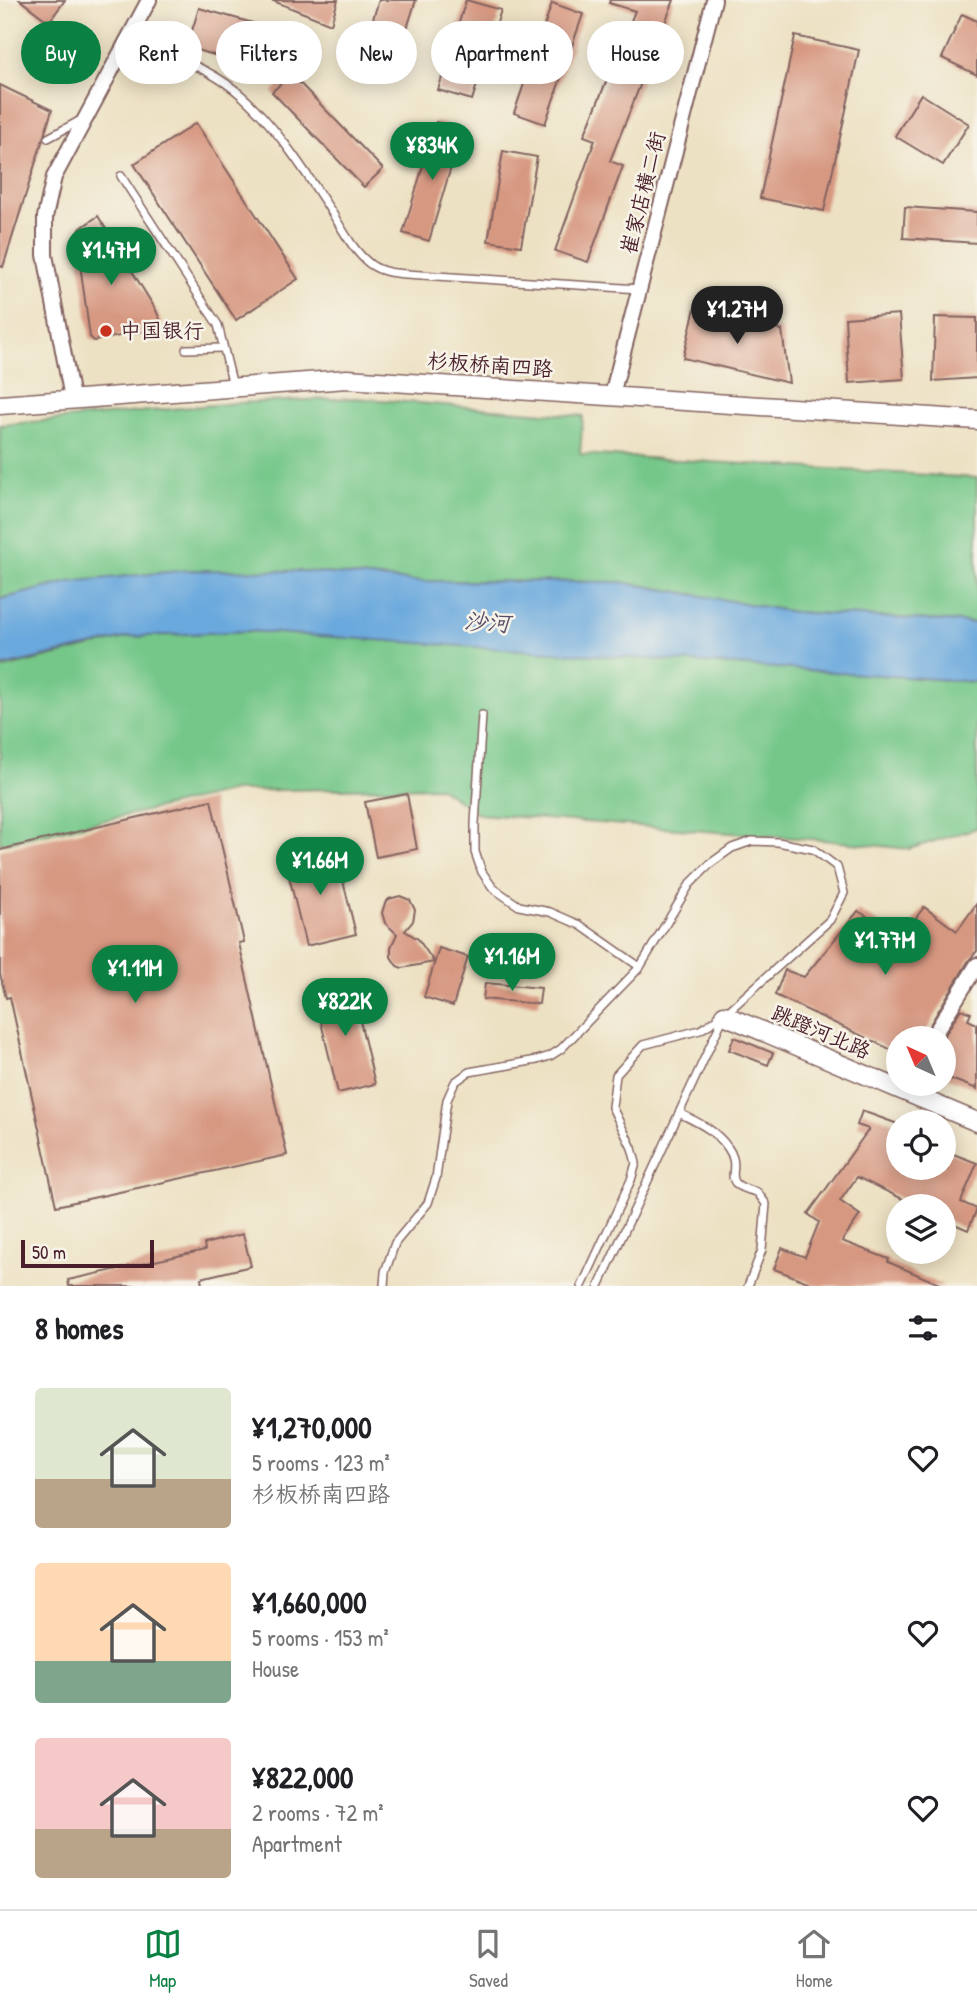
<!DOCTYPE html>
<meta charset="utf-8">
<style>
:root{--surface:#fff;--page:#f2f2f2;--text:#202124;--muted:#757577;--line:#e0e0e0;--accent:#0b8043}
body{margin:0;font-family:"Patrick Hand","LXGW WenKai TC",sans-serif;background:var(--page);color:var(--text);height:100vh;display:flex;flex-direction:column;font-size:26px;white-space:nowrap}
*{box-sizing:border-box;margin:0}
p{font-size:23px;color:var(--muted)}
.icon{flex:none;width:38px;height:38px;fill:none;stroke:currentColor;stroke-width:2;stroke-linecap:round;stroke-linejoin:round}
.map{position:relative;height:1286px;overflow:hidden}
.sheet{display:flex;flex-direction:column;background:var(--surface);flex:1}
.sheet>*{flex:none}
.hud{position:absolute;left:21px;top:21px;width:936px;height:63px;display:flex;gap:14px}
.needle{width:46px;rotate:316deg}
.tools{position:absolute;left:886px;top:1026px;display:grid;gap:14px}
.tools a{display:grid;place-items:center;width:70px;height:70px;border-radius:50%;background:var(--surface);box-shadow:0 4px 18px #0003;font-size:35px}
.scale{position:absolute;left:21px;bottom:18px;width:133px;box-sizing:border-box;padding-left:7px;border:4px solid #4a1f2b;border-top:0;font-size:19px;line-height:24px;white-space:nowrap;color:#4a1f2b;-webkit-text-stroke:5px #f7f3e8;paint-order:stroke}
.price{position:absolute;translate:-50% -60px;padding:0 16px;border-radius:24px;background:var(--accent);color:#fff;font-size:23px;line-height:46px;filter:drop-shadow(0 2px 4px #0008)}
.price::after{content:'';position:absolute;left:50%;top:42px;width:21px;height:16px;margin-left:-10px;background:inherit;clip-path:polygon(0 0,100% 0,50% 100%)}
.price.current{background:#222;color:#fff}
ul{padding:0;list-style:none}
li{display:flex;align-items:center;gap:21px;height:175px;padding:0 35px}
li span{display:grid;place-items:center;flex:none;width:196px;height:140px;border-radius:7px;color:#555}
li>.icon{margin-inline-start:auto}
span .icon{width:84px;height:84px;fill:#fffc;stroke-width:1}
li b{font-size:30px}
h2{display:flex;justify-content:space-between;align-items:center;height:84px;padding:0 35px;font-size:30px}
.tag{padding:0 24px;border-radius:32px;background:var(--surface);box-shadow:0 4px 18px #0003;font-size:24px;line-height:63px}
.tag.current{background:var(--accent);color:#fff}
.tabs{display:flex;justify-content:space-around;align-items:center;height:98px;border-top:2px solid var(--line);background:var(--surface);font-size:19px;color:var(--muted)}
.tabs a{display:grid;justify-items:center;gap:4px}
.tabs .current{color:var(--accent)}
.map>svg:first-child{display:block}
.green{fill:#75c789;stroke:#60735a;stroke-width:2}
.water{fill:#6ba9dd;stroke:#5a6484;stroke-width:2}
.building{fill:#d79881}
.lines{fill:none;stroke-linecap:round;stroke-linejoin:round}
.service-casing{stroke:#836360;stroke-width:10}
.minor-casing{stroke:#836360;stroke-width:18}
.tertiary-casing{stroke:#836360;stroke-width:21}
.service{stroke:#fff;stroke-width:7}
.minor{stroke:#fff;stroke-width:14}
.tertiary{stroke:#fff;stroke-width:18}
.poi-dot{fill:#c8321e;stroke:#f7f3e8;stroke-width:2.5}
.labels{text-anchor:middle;stroke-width:5;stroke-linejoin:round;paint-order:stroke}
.street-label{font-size:21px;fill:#4a1f2b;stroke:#f7f3e8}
.poi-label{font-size:21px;fill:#4a1f2b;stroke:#f7f3e8;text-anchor:start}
.water-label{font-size:23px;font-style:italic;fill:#564f69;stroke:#f7f3e8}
</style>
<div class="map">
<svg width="977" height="1286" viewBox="0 0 977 1286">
<rect width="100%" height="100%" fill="#f7f3e8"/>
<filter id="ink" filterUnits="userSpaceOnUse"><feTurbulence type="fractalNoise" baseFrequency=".0143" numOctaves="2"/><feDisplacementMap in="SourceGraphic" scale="14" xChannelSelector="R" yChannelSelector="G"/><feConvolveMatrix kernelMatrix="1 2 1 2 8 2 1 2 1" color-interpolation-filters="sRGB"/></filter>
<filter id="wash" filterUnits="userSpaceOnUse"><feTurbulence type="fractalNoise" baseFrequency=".00686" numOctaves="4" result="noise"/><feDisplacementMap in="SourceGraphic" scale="28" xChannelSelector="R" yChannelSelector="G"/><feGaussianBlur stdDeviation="1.57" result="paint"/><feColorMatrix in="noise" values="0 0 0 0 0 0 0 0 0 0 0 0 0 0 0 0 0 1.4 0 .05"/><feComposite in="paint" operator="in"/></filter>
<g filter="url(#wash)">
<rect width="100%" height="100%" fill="#ede1c3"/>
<g class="green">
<polygon points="355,398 583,416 580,454 977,478 977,623 794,612 621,582 411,581 302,571 69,582 0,599 0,425 235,403"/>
<polygon points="248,631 298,633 977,682 977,828 909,849 822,840 479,814 439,787 234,791 0,844 0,669 129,637"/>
</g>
<polygon class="water" points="188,570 302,571 411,581 621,582 794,612 977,623 977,682 248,631 129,637 0,667 0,599 69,582"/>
<g id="blocks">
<g class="building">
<polygon points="20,0 65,0 49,22"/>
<polygon points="271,0 338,0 331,24"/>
<polygon points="379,0 416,0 391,79 357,69"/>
<polygon points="466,0 501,10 472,100 438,90"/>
<polygon points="610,0 674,0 610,161 623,166 588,262 555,251 595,140 584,136 635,11 609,3"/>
<polygon points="552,3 583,14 545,124 514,113"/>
<polygon points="199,8 260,25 248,65 187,47"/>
<polygon points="962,14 977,21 977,75 942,58"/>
<polygon points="795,36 859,50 824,211 760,198"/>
<polygon points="291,74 383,169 364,187 272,92"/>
<polygon points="0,85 52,110 3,267 0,266"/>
<polygon points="921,94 969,124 943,165 895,136"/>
<polygon points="436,122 462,130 429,241 403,233"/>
<polygon points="196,123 298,279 236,320 134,164"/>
<polygon points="503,151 537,157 521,246 488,241"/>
<polygon points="905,207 977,212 977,243 903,238"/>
<polygon points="98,216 156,310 161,322 155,329 94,341 90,337 76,235 81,228"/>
<polygon points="695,308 782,330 789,383 683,358"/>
<polygon points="899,314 904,379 849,383 845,318"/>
<polygon points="935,317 977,318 977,378 933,381"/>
<polygon points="407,794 417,849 376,857 365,802"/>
<polygon points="211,800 244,942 239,943 287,1155 56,1206 10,997 6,998 0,974 0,850"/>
<polygon points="335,848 356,934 306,946 285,860"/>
<polygon points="400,896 410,900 415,910 413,921 405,931 418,939 434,962 402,968 397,966 391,957 391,947 397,934 385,923 382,913 385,903 389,899"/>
<polygon points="977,903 977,951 969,960 922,1038 898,1038 898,1053 775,995 785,970 804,977 858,911 902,937 924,907 957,931"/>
<polygon points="439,948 468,957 453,1006 424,997"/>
<polygon points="351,983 375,1084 338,1093 314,993"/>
<polygon points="485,983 541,988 539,1004 483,999"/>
<polygon points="961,1009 971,1013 968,1020 977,1024 977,1089 943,1076 943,1038"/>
<polygon points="734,1037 773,1053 768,1065 729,1050"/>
<polygon points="862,1111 898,1124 898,1167 943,1167 943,1150 977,1163 961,1202 977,1209 968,1230 943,1219 943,1206 917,1206 857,1177 840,1201 860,1215 842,1241 889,1259 888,1262 944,1286 818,1286 774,1269 782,1248 805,1257 819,1222 808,1214 869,1129 857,1125"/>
<polygon points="243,1234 251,1266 201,1278 202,1286 69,1286 68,1280 205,1250 204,1244"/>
</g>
</g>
</g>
<g filter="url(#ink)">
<use href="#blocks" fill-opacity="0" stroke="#836360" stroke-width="2"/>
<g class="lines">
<g class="service-casing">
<g id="service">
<path d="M128,40C165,54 204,65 235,90C271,119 303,168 329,208C341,226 352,250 370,264C381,272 393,273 406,274L639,289"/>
<polyline points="48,138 81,120"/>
<polyline points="121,176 218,325 233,386"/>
<polyline points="186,349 223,348"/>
<polyline points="482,715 475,823 475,852 482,872 493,888 519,906 550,912 580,925 640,967"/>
<path d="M679,1113C697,1122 716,1130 728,1148C745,1172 715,1182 757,1192L766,1204L762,1250L748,1286"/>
<polyline points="384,1286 385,1272 395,1243 428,1203 436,1178 447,1100 455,1082 469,1072 537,1060 550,1056 561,1049 640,967 690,884 711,863 732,848 752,841 778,842 813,849 837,867 844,893 830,920 724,1015 700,1030 643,1045 616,1075 612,1107 632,1148 636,1163 631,1180 582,1286"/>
<polyline points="599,1286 724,1016"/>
</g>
</g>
<g class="minor-casing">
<g id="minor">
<polyline points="612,395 714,0"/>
<polyline points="72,398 45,255 45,217 54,177 149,0"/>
<polyline points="932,1038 977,965"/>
</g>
</g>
<g class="tertiary-casing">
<g id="tertiary">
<polyline points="0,405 347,379 977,420"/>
<polyline points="724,1015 977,1122"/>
</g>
</g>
<use href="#service" class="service"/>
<use href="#minor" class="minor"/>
<use href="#tertiary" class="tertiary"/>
</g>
</g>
<circle class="poi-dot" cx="106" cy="331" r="7"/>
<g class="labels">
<g class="street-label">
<text transform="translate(643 193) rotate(-76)" y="7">崔家店横二街</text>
<text transform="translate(490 365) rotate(4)" y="7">杉板桥南四路</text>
<text transform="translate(821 1032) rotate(23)" y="7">跳蹬河北路</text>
</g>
<g class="poi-label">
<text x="120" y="338">中国银行</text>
</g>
<g class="water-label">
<text transform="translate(487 622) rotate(4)" y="8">沙河</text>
</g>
</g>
</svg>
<div class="tools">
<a><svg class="needle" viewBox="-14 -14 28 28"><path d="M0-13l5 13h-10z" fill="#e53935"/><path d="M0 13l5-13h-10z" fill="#757577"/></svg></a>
<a><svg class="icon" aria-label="locate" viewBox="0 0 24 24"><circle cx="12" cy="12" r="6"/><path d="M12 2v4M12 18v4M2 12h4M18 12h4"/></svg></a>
<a><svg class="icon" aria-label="layers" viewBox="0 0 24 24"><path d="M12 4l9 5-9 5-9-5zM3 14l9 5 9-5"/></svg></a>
</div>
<div class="scale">50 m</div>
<b class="price" style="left:432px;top:182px">¥834K</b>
<b class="price" style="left:111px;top:287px">¥1.47M</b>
<b class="price current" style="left:737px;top:346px">¥1.27M</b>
<b class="price" style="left:320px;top:897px">¥1.66M</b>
<b class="price" style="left:885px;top:977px">¥1.77M</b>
<b class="price" style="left:512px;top:993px">¥1.16M</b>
<b class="price" style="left:135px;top:1005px">¥1.11M</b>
<b class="price" style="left:345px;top:1038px">¥822K</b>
<div class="hud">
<a class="tag current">Buy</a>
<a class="tag">Rent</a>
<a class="tag">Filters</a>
<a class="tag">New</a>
<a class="tag">Apartment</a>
<a class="tag">House</a>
</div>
</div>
<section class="sheet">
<h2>8 homes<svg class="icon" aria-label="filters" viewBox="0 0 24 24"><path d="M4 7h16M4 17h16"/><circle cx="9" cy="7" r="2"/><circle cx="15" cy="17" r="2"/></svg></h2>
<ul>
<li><span style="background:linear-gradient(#dfe7d0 65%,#b9a48a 0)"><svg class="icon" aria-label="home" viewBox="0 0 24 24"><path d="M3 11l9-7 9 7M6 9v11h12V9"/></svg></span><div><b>¥1,270,000</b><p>5 rooms · 123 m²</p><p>杉板桥南四路</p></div><svg class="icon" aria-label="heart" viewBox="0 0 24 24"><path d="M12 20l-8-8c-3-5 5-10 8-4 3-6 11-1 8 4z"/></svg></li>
<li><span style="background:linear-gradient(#ffd9b3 70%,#7fa58c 0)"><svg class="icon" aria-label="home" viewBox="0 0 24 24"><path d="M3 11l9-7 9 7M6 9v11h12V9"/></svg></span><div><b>¥1,660,000</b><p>5 rooms · 153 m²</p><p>House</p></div><svg class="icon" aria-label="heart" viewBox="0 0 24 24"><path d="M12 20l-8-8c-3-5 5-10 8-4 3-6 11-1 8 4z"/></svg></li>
<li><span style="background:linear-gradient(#f6c9c9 65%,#b9a48a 0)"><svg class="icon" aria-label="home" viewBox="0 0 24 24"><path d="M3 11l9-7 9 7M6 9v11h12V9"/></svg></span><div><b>¥822,000</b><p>2 rooms · 72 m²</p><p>Apartment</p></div><svg class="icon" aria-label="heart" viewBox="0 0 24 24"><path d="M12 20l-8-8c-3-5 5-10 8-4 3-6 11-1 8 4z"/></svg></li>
</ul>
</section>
<nav class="tabs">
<a class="current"><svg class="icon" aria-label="map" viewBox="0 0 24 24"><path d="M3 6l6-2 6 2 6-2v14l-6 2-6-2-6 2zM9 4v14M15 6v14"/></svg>Map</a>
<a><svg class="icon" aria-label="saved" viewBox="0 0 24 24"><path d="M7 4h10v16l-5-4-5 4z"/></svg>Saved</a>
<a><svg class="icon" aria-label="home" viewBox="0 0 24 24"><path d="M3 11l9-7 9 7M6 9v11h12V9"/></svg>Home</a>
</nav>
